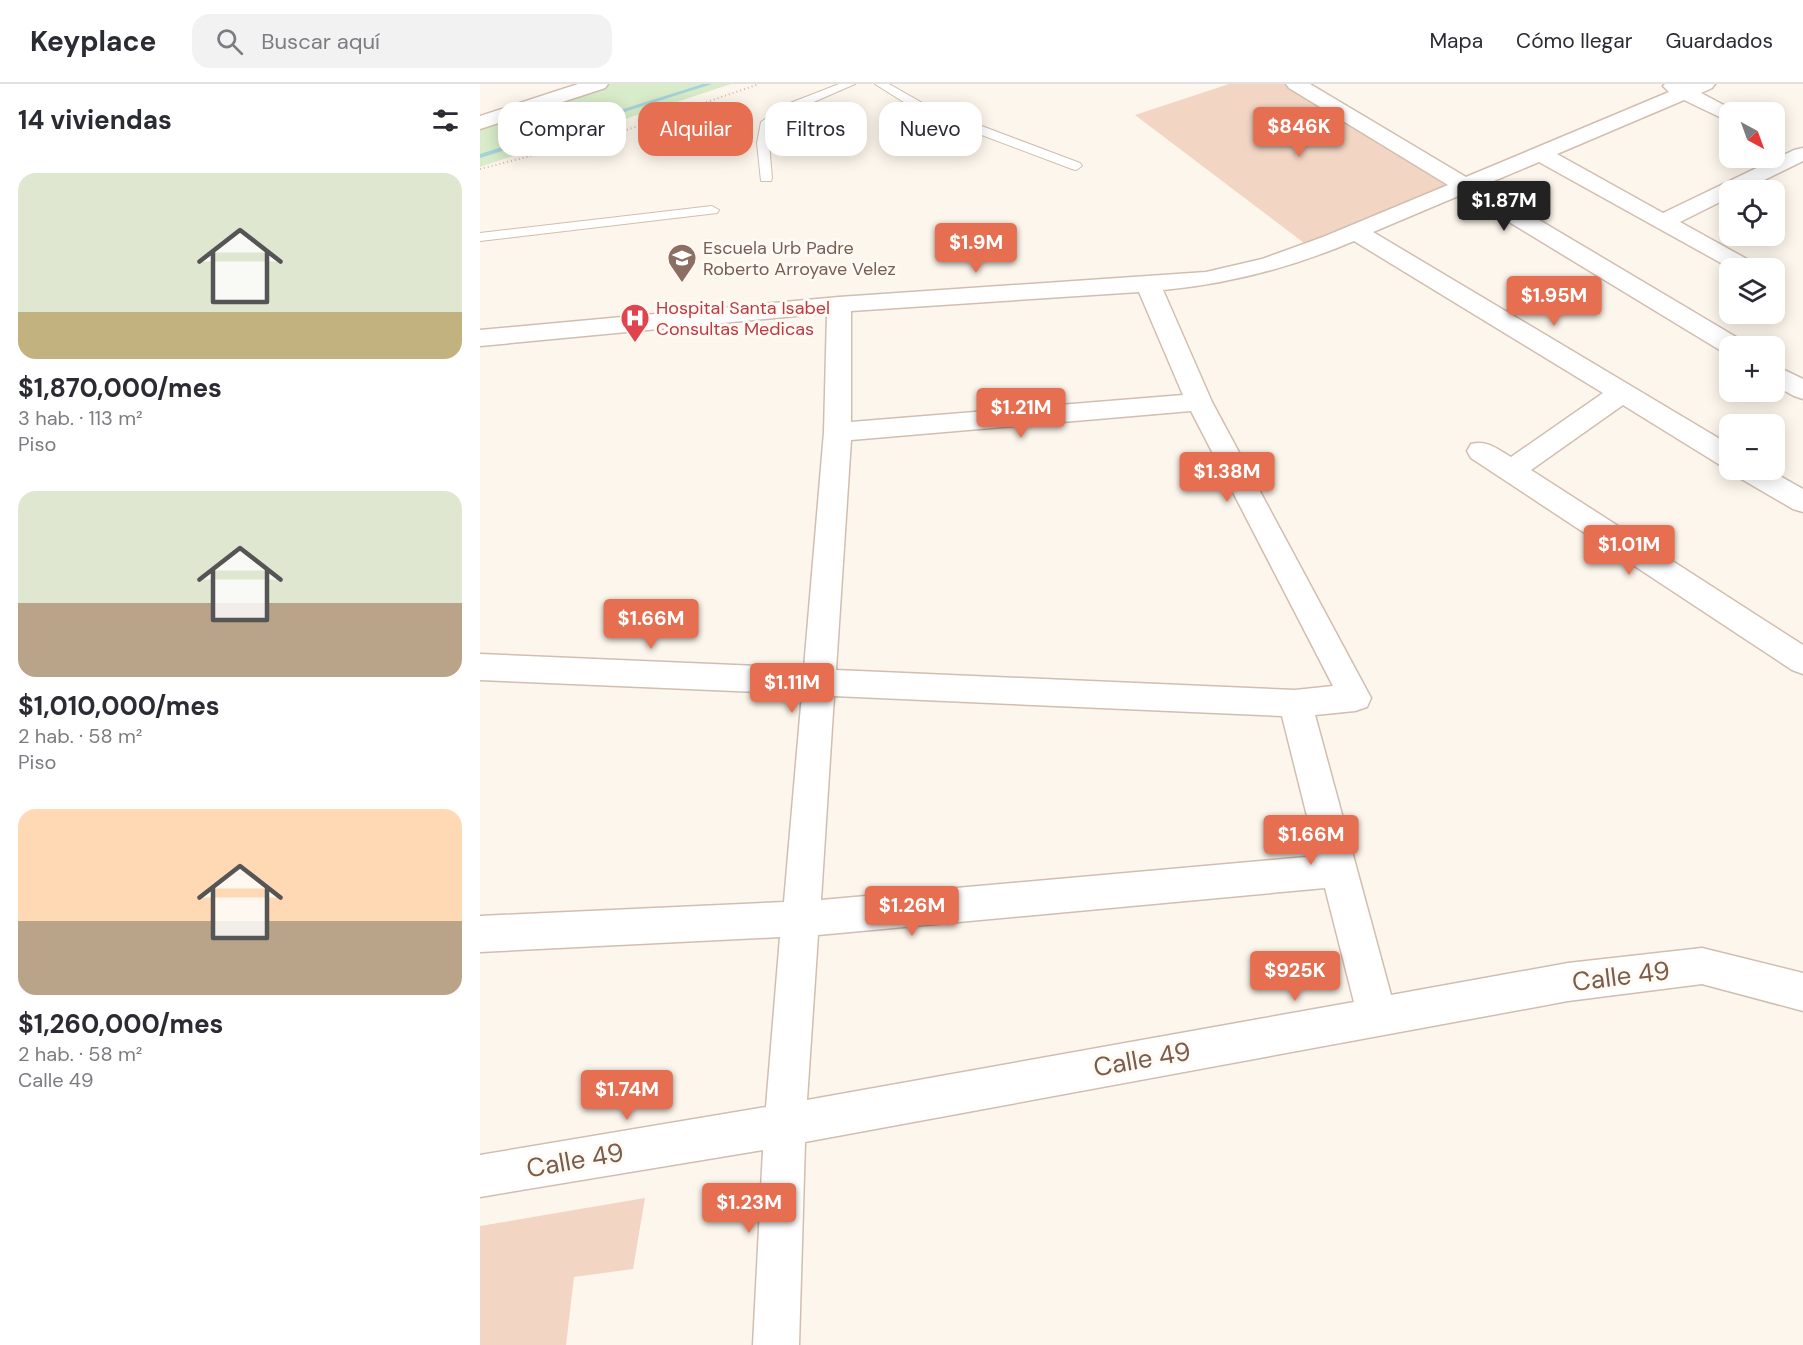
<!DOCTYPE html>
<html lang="es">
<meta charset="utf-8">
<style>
:root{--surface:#fff;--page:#f2f2f3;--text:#2b2b33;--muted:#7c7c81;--line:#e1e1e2;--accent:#e76f51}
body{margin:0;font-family:"DM Sans",sans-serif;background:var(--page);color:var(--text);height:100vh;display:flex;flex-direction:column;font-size:22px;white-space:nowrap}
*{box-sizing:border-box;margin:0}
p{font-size:20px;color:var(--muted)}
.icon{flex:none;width:33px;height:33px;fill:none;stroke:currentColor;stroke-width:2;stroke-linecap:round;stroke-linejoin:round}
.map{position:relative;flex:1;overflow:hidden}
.side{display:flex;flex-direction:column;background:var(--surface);width:480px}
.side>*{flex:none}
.top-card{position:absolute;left:18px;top:18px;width:570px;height:54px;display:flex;gap:12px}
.needle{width:39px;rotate:139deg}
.controls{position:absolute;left:1239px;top:18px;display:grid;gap:12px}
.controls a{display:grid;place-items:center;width:66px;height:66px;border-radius:12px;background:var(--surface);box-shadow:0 3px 15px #0003;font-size:30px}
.price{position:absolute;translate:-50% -51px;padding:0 14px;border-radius:6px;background:var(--accent);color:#fff;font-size:20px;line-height:39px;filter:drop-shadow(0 2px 3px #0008)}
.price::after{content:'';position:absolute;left:50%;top:36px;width:18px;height:14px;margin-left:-9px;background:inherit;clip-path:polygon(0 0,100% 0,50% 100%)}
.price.on{background:#222;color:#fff}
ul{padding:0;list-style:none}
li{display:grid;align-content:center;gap:12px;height:318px;padding:0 18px}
li span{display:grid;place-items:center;height:186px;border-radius:18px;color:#555}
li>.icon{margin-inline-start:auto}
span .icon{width:108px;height:108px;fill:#fffc;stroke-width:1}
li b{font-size:26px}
h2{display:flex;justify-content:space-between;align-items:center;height:72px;padding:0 18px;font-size:26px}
.tag{padding:0 21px;border-radius:18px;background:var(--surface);box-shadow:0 3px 15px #0003;font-size:21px;line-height:54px}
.tag.on{background:var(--accent);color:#fff}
header{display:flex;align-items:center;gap:36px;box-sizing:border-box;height:84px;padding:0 30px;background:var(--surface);border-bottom:2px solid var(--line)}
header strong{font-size:28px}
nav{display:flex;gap:33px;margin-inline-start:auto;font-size:21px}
.search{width:420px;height:54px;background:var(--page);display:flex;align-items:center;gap:15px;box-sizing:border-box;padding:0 21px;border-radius:18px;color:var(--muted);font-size:22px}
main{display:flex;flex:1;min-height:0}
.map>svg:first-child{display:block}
.green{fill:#d8ecc9}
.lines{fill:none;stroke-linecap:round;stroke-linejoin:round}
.stream{fill:#a5d3da;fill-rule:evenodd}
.building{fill:#f3d5c3}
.lane-casing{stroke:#d1beb0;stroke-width:2}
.street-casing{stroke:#d1beb0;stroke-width:3}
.path{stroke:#d9b8a5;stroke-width:2;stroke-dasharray:1 3;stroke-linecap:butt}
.lane{fill:#fff;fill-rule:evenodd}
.street{fill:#fff;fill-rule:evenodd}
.labels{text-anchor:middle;stroke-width:6;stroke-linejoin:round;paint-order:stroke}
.far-education-label{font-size:18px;fill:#785e54;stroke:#fffaf3;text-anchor:start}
.far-health-label{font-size:18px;fill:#be3a42;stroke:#fffaf3;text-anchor:start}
.near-street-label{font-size:26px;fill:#7a5c4d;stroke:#fffaf3}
</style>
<header>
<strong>Keyplace</strong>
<div class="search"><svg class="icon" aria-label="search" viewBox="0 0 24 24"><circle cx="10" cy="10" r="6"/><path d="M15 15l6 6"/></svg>Buscar aquí</div>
<nav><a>Mapa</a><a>Cómo llegar</a><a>Guardados</a></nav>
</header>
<main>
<section class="side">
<h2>14 viviendas<svg class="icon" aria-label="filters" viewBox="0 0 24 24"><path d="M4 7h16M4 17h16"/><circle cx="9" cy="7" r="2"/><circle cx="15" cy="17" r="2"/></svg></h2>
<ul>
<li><span style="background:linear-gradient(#dfe7d0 75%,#c2b280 0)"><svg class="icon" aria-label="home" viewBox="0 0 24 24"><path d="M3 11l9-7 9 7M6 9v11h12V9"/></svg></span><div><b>$1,870,000/mes</b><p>3 hab. · 113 m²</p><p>Piso</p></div></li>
<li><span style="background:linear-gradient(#dfe7d0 60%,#b9a48a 0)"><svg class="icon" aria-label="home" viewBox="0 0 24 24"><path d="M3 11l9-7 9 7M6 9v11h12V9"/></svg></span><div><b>$1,010,000/mes</b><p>2 hab. · 58 m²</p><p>Piso</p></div></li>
<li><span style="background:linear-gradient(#ffd9b3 60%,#b9a48a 0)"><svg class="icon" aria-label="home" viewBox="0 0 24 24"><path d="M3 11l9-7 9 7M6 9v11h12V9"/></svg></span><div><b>$1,260,000/mes</b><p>2 hab. · 58 m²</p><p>Calle 49</p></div></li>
</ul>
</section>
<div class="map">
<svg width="1323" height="1261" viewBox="0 0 1323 1261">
<rect width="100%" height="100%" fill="#fdf6ec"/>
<polygon class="green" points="118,0 251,0 0,83 0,39"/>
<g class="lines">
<polygon class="stream" points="223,0 232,0 0,74 0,70"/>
</g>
<g class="building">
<polygon points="749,0 816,0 987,101 832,165 655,31"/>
<polygon points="165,1114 153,1185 94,1193 86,1261 0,1261 0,1142"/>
</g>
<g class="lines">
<g class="lane-casing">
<g id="lane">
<polygon points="359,0 375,0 313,27 291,42 289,59 292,94 291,97 281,97 277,59 281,38 305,21"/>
<polygon points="395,0 409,0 446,21 600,79 602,82 596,86 592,85 438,27"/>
<polygon points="232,122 239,126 237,129 0,157 0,149"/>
</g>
</g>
<g class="street-casing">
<g id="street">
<polygon points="98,0 128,0 125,4 0,45 0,32"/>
<path d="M806,0H830L986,93L1189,8L1183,2L1185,0H1235L1232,4L1221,9L1257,28H1250V38L1204,16L1077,70L1183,129L1314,66L1323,64V77L1264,106H1250V113L1200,138L1274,179L1277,184H1250L1059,78L1002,102L1261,256L1264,262H1250V269L1243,268L983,110L893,148L1250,361V383L1240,381L1143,321L1051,386L1323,561V590L1312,586L991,374L987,367L991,360C1008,356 1017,365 1031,373L1123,309L874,157C813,183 749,200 683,206L732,318L891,614L887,623L875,627L835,631L911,911L1088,879L1222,864L1323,889V927L1222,900L1088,917L325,1058L319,1261H273L283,1066L0,1113V1071L286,1023L300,853L0,868V832L304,818L322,610L0,596V570L324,584L344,348L347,229L0,262V246L359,213L726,188L782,175L843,153L968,101L809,4ZM659,208L703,311L371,338V227ZM711,327L853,602L815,606L356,586L371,356ZM354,612L802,632L837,772L341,816ZM845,804L874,918L327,1016L338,851Z"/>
<polygon points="1294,281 1323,295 1323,315 1314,312 1294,301"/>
<polygon points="1254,386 1289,386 1323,405 1323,428 1313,425 1258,393"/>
</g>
</g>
<polyline class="path" points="0,85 135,50 279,0"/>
<use href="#lane" class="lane"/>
<use href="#street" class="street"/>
</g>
<defs>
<g id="school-pin" transform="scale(1.5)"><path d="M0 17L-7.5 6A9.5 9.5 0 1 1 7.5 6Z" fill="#8d6e63" stroke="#fffaf3"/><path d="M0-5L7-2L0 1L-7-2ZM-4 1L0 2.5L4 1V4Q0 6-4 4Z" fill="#fff"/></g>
<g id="hospital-pin" transform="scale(1.5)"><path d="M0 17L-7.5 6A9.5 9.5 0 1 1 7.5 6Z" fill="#e0444e" stroke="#fffaf3"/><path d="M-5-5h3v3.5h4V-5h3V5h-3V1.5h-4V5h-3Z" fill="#fff"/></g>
</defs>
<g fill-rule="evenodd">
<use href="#school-pin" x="202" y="174"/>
<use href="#hospital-pin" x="155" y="234"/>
</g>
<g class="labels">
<g class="far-education-label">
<text x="223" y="170">Escuela Urb Padre<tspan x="223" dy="21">Roberto Arroyave Velez</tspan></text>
</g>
<g class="far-health-label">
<text x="176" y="230">Hospital Santa Isabel<tspan x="176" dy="21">Consultas Medicas</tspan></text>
</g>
<g class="near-street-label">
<text transform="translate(1141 892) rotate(-7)" y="9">Calle 49</text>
<text transform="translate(662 975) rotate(-10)" y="9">Calle 49</text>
<text transform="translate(95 1076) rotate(-10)" y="9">Calle 49</text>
</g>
</g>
</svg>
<div class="controls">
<a><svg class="needle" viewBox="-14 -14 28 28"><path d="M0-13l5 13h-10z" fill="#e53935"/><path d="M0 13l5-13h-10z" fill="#7c7c81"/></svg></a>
<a><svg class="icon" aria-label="locate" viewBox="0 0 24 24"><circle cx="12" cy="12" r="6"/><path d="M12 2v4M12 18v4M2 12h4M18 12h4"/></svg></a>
<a><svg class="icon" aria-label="layers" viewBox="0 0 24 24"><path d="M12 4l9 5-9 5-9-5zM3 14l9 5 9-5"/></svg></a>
<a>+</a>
<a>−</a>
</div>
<b class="price" style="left:819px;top:74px">$846K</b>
<b class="price on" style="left:1024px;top:148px">$1.87M</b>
<b class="price" style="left:496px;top:190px">$1.9M</b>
<b class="price" style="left:1074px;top:243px">$1.95M</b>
<b class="price" style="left:541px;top:355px">$1.21M</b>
<b class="price" style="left:747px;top:419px">$1.38M</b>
<b class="price" style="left:1149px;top:492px">$1.01M</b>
<b class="price" style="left:171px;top:566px">$1.66M</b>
<b class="price" style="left:312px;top:630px">$1.11M</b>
<b class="price" style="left:831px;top:782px">$1.66M</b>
<b class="price" style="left:432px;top:853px">$1.26M</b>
<b class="price" style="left:815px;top:918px">$925K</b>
<b class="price" style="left:147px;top:1037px">$1.74M</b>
<b class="price" style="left:269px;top:1150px">$1.23M</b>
<div class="top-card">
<a class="tag">Comprar</a>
<a class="tag on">Alquilar</a>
<a class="tag">Filtros</a>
<a class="tag">Nuevo</a>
</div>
</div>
</main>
